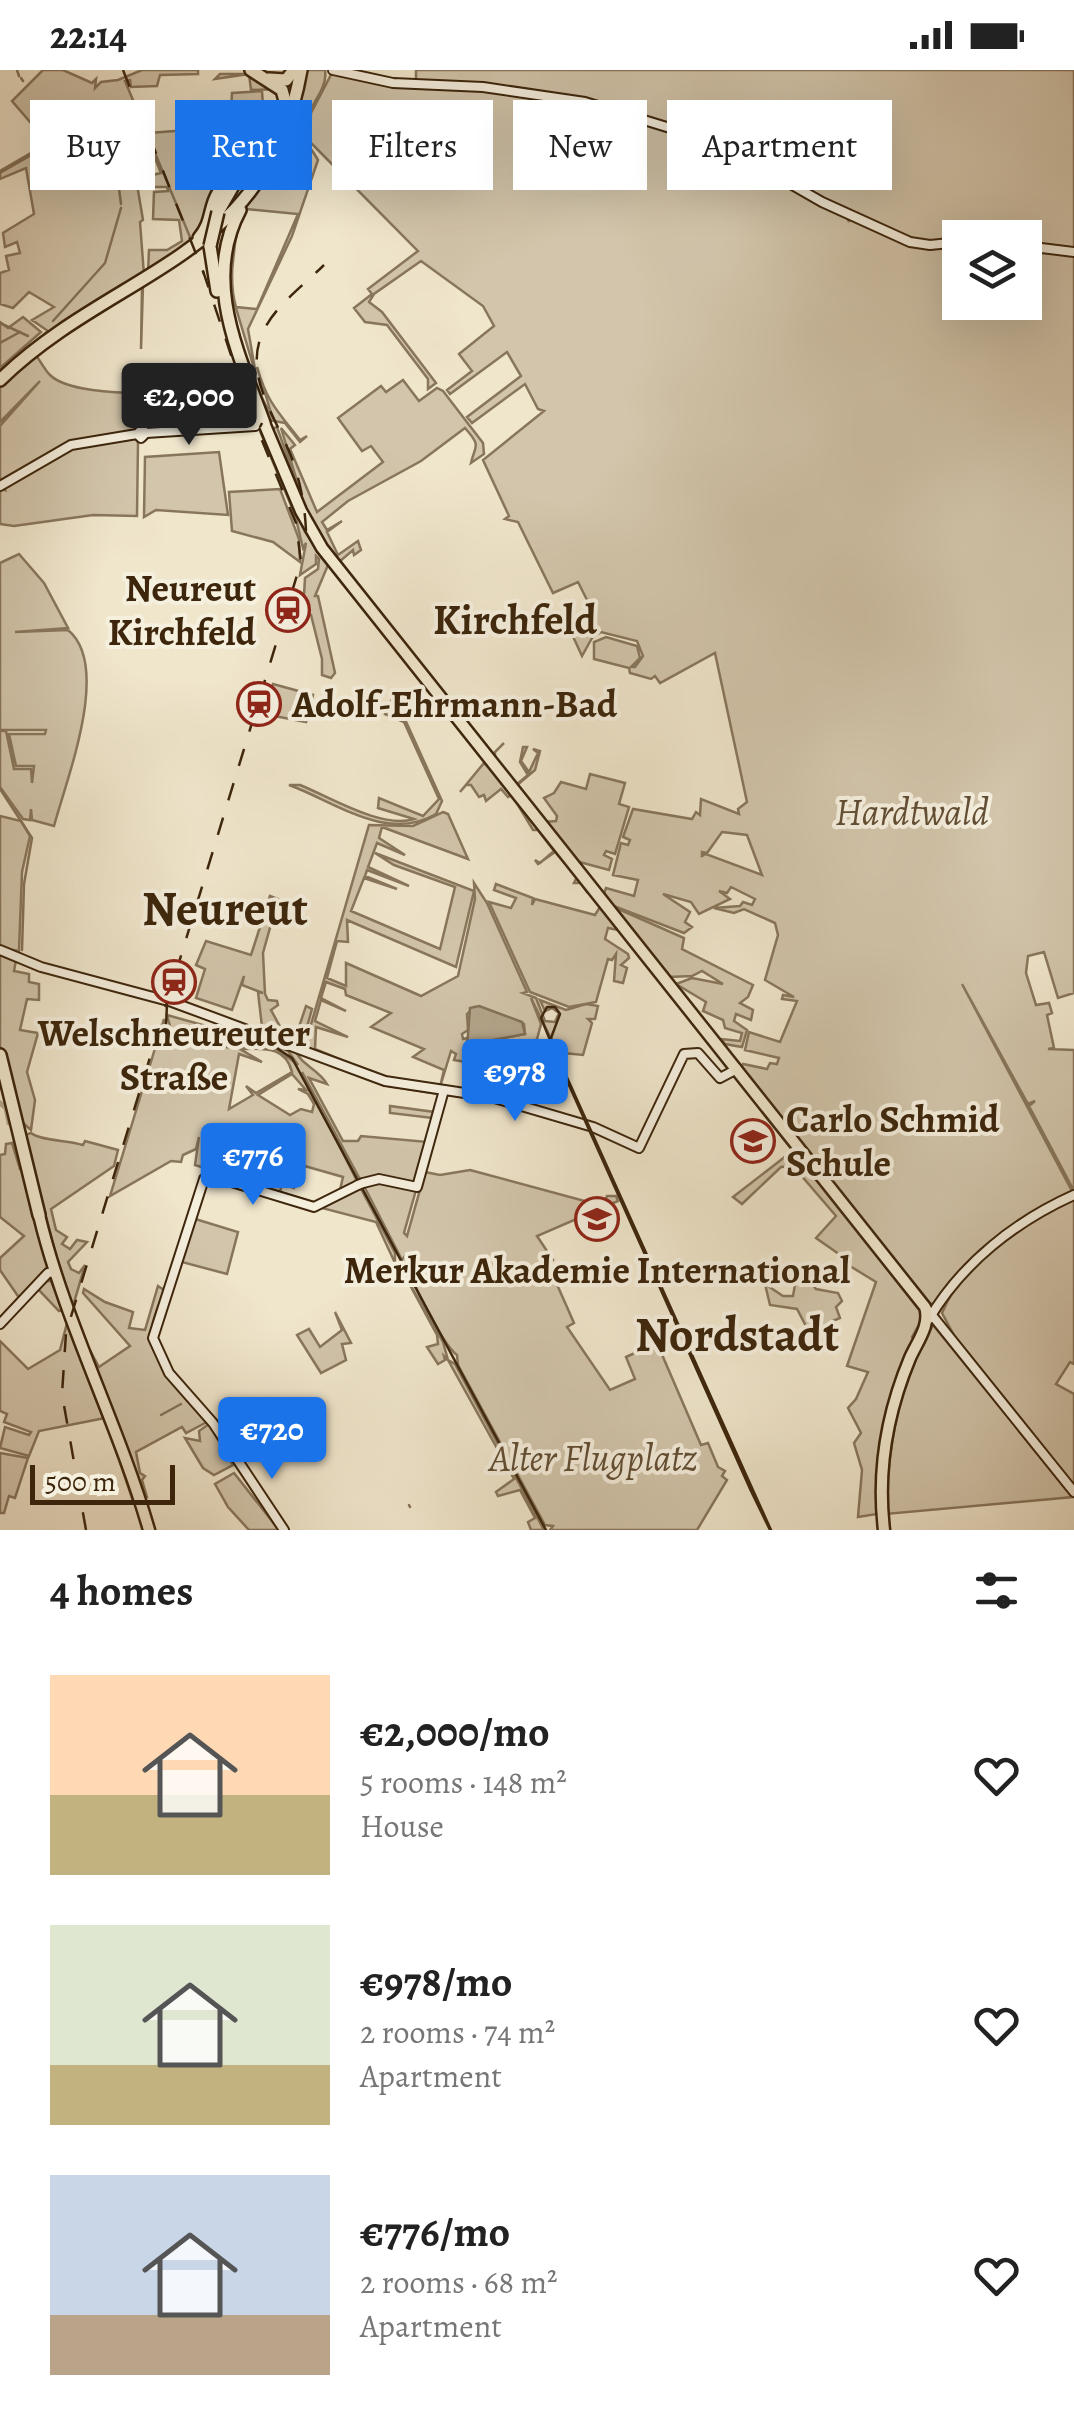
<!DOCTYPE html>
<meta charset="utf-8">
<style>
:root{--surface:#fff;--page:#f6f6f6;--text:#222;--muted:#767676;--accent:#1a73e8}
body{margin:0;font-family:Alegreya,serif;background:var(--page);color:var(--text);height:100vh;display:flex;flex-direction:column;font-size:38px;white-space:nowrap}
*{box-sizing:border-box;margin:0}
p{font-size:32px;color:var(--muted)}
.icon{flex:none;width:55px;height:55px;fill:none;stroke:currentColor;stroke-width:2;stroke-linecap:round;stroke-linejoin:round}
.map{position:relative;height:1460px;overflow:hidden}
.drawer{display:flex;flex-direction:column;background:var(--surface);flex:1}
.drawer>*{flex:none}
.guide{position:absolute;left:30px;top:30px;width:1015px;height:90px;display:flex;gap:20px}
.tools{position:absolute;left:942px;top:150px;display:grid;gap:20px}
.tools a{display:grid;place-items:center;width:100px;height:100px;border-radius:0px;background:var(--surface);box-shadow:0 10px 40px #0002;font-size:50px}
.scale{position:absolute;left:30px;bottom:25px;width:145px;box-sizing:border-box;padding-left:10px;border:5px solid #3d260c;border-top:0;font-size:28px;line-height:35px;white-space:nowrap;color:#3d260c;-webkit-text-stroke:8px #f5efde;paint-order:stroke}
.price{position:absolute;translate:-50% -85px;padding:0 22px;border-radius:10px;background:var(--accent);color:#fff;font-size:32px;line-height:65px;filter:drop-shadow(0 2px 5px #0008)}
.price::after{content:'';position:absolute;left:50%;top:60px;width:30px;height:22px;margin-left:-15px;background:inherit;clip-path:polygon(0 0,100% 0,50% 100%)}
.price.on{background:#222;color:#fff}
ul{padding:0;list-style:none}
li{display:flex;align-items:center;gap:30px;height:250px;padding:0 50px}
li span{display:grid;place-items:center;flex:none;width:280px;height:200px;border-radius:0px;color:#555}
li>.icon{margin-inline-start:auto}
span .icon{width:120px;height:120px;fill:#fffc;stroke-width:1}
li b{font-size:42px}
h2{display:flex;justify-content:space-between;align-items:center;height:120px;padding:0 50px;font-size:42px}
.pill{padding:0 35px;border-radius:0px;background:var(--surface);box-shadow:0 10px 40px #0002;font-size:35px;line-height:90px}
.pill.on{background:var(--accent);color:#fff}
.status{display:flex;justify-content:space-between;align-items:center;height:70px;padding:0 50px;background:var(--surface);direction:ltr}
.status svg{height:28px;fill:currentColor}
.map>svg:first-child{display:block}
.green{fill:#d2c5ab;stroke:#88765c;stroke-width:2.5;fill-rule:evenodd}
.water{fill:#b3a58b;stroke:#847258;stroke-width:2.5}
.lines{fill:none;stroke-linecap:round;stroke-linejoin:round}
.stream{stroke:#847258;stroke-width:2.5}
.canal{stroke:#b3a58b;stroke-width:5}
.secondary-casing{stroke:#3d260c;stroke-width:12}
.primary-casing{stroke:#3d260c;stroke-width:15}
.trunk-casing{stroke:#3d260c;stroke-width:16}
.secondary{stroke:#f5efde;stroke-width:8}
.primary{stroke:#f0e6cc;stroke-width:10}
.trunk{stroke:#f0e6cc;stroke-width:11}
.tram{stroke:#3d260c;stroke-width:2.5}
.rail{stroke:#3d260c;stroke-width:2.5;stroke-dasharray:18 18;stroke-linecap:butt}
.secondary-bridge-casing{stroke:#3d260c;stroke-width:12;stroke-linecap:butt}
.trunk-bridge-casing{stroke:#3d260c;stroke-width:16;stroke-linecap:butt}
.secondary-bridge{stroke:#f5efde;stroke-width:8}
.trunk-bridge{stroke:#f0e6cc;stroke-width:11}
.labels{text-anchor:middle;stroke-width:8;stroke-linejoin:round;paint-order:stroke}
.poi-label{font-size:38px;font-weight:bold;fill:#3d260c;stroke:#f5efde;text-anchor:start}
.park-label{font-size:38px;font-style:italic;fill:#624e34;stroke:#f5efde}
.quarter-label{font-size:42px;font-weight:bold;fill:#3d260c;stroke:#f5efde}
.district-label{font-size:48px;font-weight:bold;fill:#3d260c;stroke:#f5efde}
</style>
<div class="status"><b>22:14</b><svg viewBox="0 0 49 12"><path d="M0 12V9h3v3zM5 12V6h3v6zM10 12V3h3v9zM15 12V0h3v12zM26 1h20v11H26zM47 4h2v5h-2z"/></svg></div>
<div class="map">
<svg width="1074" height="1460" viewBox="0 0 1074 1460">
<rect width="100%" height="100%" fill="#f0e6cc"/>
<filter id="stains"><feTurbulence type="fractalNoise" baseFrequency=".002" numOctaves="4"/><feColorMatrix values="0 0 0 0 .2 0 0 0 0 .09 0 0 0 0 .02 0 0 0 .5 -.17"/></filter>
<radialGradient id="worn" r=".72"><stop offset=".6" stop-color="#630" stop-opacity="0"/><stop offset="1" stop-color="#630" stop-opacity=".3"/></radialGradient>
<g class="green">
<path d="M43,0H63L92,13L96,9L95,18L101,12L118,10L142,0H198V4L160,5L157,16L131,17L130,10L125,11L190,167L145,59L149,63L187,60L189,56L230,58L232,23L262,21L263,35L281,34L277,19L251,20L249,4L215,9L220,4H251L256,5L252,0H257L259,9L281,20C294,55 256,91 230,109L244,101C226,121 219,148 205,163L208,146L200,166L148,203L149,180H167L182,171L179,150L153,149L154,122L168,121L167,117H154L152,105L161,103L153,83L138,90L134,77L106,44L132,85L143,150L140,152L144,205L48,263L0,303L48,261L32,250L54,237L29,222L13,238L0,234V203L9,200L6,186L20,183L17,172L5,177L3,163L34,144L26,98L0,109V101L48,73L12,31Z"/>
<path d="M303,0H325C329,25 298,41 306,69C308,76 315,84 318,90L292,166L248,259L256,305L230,218L236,165C212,220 246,300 273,349L257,297C267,332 278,342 300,370L307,366L300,372L285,353L268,350L234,259L223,199L237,150L275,86ZM246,139L298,144L257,239L236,237C228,210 233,163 246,139Z"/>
<polygon points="416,0 1074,0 1074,180 1025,174 1025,168 960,168 933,173 912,170 815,126 727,75 578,29 416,14"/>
<path d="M333,1L379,12L464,16L568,29L716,73L846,145L849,152V147L901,169L960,174V232H1025V178L1074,183V923L1058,928L1044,882L1028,886L1026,903L1036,935L1049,933L1052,943L1047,945L1054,978L1048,979L1074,980V1121L1029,1036L1035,1031L1028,1034L962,914L1073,1123L1013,1156L935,1234H930L906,1207L741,998L743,994L767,999L770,993L777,994L779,988L745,980L749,962L780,972L797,931L782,929L783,925L794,927L765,910L778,865L775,853L744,839L734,843L714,838L740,836L743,832L752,835L755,829L731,817L727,823L719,821L730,829L699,844L691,832L663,824L690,842L685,852L692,857L684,863L611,835L603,826L606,818L634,826L638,810L613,805L621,773L628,775L630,770L623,767L633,739L692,749L696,742L700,745L701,729L739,744L738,739L747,732L715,583L660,613L655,606L651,609L630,603L629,598L594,589V572L606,567L637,576L640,588L631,597H635L643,586L637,571L601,562L592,568L582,586L570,560L587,547L589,534L578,512L553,523L518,452L505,449L509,446L483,390L544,341L538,339L525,314L472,353L467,347L521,306L507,282L450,324L447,320L472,301L459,284L494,256L483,236L421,191L374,224L369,232L382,242L436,313L428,319V309L387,255L365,252L354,238L372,224L368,219L418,181L310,72L311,43ZM722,762L747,765L762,805L706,784L702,786V782L707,783Z"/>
<path d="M143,214L141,279L142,217L35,284C40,290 44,299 50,305C66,321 117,323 140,323L134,364L138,372L137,446L93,445L14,456L0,454V418L5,420L0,408V356L40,311L0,352V312L60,262Z"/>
<polygon points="23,247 41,262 0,298 0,252 8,258"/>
<path d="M403,310L419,331L437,318L443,321L483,373L484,384L471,393C475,375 482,377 465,358L421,391L348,431L322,452L327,460L342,451L327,462L338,485L358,471L361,480L354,485L353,480L339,492L316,466L271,359L277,357L303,431L281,358L295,375L290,379L317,442L383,392L371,376L362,381L338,348L381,316L386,322Z"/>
<polygon points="260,361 305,462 328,495 315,526 318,526 335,603 331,608 322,605 322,589 311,545 303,542 305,508 318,499 319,489 316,486 316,494 300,505 306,473 303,478 295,445"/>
<polygon points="219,382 228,445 156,440 144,447 145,387"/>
<polygon points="280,419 299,469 300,492 273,472 232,461 229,422"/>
<path d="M19,484L44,513L68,558L15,562L68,560C112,596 66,710 54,756L32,750L31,739L30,750L23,749L0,717V661H6L14,699H31L32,713L34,696H16L9,664H45L46,660H0V493Z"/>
<polygon points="273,614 313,625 306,652 264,644"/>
<path d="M391,631L398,634L442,731L436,744C387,773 336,732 289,715H300C332,728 382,759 414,749L378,738L379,728L423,746L439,729L404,652L385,644Z"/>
<polygon points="504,673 495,682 495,690 516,715 528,705 520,692 523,677 527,677 521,691 529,702 538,683 533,679 540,681 535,700 516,716 544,752 556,751 557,746 544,728 554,723 561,712 586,719 590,704 625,713 619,734 629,737 615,784 606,781 604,785 612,789 609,800 576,791 577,795 494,690 494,683"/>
<polygon points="484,693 495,703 591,821 587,822 581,813 574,813 577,807 555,782 538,794 535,790 540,793 554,781 538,760 533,760 512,725 508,727 501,719 486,731 484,725 479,727 471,715 466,715 460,722"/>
<path d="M443,742L448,744L468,789L382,757L379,768L405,785L377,773L368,797L409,816L367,800L365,806L397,819L364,808L351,841L440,879L455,817L394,795L375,783L474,821L456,897L347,850L348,872L337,871L327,908L346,916V893L421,926L458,906L475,829L474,813L487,833L527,922L523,923L536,928L545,951L555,952L559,943L552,938L545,941L540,930L566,940L586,934L598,936L595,949H588L592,953L583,985L563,983L564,995L531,928L541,954L537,969L526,976V985L538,1003L522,1001L520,996L512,998L510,993L503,995L501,990L494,993L491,988L483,995L454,990L456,984L451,981L440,1017L444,1000L413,987L424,979L371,957L391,943L346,925L345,919L326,912L321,928L346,941L321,930L315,951L348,967L316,957L315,979L392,1011L439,1018C392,1016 350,995 306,977L305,975L369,755L413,756ZM475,937L524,954L525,964L488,971L472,986L467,977V968L463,969L462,964L468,960L467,944Z"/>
<polygon points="0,746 21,751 30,766 22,802 19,881 0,878"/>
<polygon points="496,814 533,828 532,835 535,829 595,845 600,837 592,825 623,861 608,858 605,869 628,884 629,888 621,895 627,898 623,913 614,911 616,884 612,890 608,889 596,932 569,937 530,922 489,832 511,838 516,828 494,820"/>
<polygon points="270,826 278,829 263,883 265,924 268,930 277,931 278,935 271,940 283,962 295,969 306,936 312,939 302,975 250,957 262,957 258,922 263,923 242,915 244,906 232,940 196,928 205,899 196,895 206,871 251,885"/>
<polygon points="616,838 684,868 682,879 753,915 748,927 740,933 753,940 751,950 736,944 734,951 747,960 742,977 725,974 721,969 740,971 742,963 725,958 723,950 703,941 706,932 676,914 692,908 723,914 702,901 692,906 668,907"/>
<polygon points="0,883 16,890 14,901 29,904 29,912 39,914 39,930 27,929 20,960 38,963 27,1002 35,1030 31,1060 23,1053 0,976"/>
<path d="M167,945L242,966L249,961L390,1014L442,1023L415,1116L378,1108L361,1111L302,1002L356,1109L353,1117L316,1136L239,1113L232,1105L207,1098V1092L205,1098L195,1095L199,1067L196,1079L183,1085L181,1092L171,1091L110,1126L164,949L166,959L179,971L193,976L277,979L298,995L288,981L275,976L183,971L171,960ZM295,978L388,1016L439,1024L435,1042L390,1036V1043L433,1048L427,1072L361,1066L358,1071H343L309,1008L327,1014C318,998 299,995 295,978ZM240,979C263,979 285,975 292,1002L256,1023L246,1016L253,1025L229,1039L239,984L262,992ZM292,1004L306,1020L298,1019L308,1024L314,1034L312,1042L301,1039L290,1045L258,1025ZM287,1091L343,1107L340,1120L316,1133L280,1122L282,1114L294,1118L296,1114L283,1109L285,1096L304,1098Z"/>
<path d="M31,1063C41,1071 68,1070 83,1075L85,1071L118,1080L114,1096L51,1139L56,1160L67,1167L62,1174L70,1179L77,1170L87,1172L68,1192L71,1199L79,1203L85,1195L71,1243L25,1065Z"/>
<polygon points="12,1073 20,1099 24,1098 49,1200 20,1229 0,1200 0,1188 24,1166 0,1147 0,1085 5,1084 6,1074"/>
<polygon points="795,1079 926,1242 912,1267 917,1270 899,1312 877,1444 858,1447 862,1400 854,1373 861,1363 848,1338 856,1329 868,1302 847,1296 876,1212 845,1193 846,1189 816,1168 836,1146 793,1096 781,1097 742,1134 733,1127"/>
<path d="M470,1100L603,1136L607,1126H616L618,1131L537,1166L553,1190L548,1194L574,1253L567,1257L610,1320L635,1309L626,1287L657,1273L701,1375L708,1373L718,1397L725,1401L722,1406L727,1410L697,1460H550L553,1456L545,1455L458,1295L457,1285C443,1275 407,1205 405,1186L402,1190L364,1116L385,1112L416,1120L404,1163L407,1166L425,1102L440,1105Z"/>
<polygon points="360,1117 395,1183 395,1193 376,1152 318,1137"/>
<path d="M1074,1129V1294L1070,1292L1056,1314L1074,1324V1416L956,1269L942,1243C963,1190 1026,1154 1074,1129Z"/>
<polygon points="192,1148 238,1162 227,1204 178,1191"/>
<polygon points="398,1193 443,1272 448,1290 455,1294 544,1460 531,1460 528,1452 535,1448 520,1420 498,1426 496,1422 514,1409 448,1290 444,1286 445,1290 438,1294 427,1277 438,1274 437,1265"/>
<polygon points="806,1206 816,1219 838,1223 842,1231 836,1237 840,1248 830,1252 832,1265 824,1268 819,1281 797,1239 770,1235 765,1214 783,1226 793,1226 796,1209"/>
<polygon points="47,1211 51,1211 60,1232 55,1214 133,1425 133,1431 105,1348 39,1361 29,1386 0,1378 5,1357 29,1365 31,1362 4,1352 7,1344 0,1341 0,1271 28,1299 60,1280 67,1253 63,1240 59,1241 38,1219"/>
<path d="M158,1216L164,1220C161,1231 153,1246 152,1258C150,1296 183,1325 207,1352L186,1363L182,1357L136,1382L140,1403L145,1406L142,1410L147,1427L143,1428L85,1271L99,1297L130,1276L83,1223L84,1219L105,1232L133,1242L129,1258L145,1260Z"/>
<polygon points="335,1242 351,1273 342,1274 346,1290 321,1303 297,1265 309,1259 320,1277 342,1260"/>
<path d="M933,1255L1073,1427L886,1444C888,1375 898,1315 933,1255Z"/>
<polygon points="209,1354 233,1395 214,1405 203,1398 185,1368 200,1371 199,1361"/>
<polygon points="0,1383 28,1388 15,1428 9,1426 4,1443 0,1443"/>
<polygon points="234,1403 279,1460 249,1460 228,1437 215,1414"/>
</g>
<polygon class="water" points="479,936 522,952 525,964 488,971 476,985 470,984 467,977 470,938"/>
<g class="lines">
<g class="stream">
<polyline points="17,0 19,6"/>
<polyline points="21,8 23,11"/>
<polyline points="0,103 99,46 113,73 121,134"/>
<polyline points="53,251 105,193 121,138"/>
<polyline points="0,253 28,266"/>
<polyline points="0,273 20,262"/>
<polyline points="0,719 32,768 24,814 22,880"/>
<polyline points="161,1345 181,1334"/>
<polyline points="409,1435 410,1437"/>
</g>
<polyline class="canal" points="0,1033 6,1038 9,1053"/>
<g class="secondary-casing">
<g id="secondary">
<polyline points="333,0 393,13 483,17 585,32 719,73 822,132 910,172 930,175 960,172"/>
<polyline points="1025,176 1074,182"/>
<polygon points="142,359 146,363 141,368 137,364"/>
<polyline points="146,363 255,356"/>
<polyline points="0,416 71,375 137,364"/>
<polyline points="0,880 41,897 172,932 385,1011 491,1027 593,1057 639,1078 684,984 698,983 720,1008 737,999"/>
<polyline points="363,1113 379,1109 417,1117 444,1020"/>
<polyline points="927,1239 1074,1422"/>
<path d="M929,1249C962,1193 1016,1151 1074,1125"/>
<polyline points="0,1254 48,1203 55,1202"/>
<polyline points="284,1460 213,1353 169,1303 153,1268 204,1109 215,1107 314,1137 358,1115"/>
</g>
</g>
<g class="primary-casing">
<g id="primary">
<path d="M264,353L301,441L322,478L925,1237C931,1255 917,1272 910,1288C887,1343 877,1401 884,1460"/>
<path d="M39,1145C65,1253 118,1353 149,1460"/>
</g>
</g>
<g class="trunk-casing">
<g id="trunk">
<polyline points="251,0 282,20 285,31 281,48"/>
<polyline points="269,9 286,10 294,0"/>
<path d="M240,140C202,211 239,284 264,353"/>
<polyline points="218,142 233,116 274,66"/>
<path d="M199,168C218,146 203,128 236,105"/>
<polyline points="210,176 217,221"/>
<path d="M0,310C115,198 268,191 301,0"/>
<polyline points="0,985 39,1145"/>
</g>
</g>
<use href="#secondary" class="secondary"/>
<use href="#primary" class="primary"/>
<use href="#trunk" class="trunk"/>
<g class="tram">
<polyline points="167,934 166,956 182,972 275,977 292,988 546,1460"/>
<polyline points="770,1460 751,1421 564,1004 541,948 547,937 555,937 560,944 551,968 565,1003 771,1460"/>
</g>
<g class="rail">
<polyline points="123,0 204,204"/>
<path d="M306,461C305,435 300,410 291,386C275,345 240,301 266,256C279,233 305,214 324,195"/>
<polyline points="86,1460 62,1324 66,1263 301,492 296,453 249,339 200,192"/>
</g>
<g class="secondary-bridge-casing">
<polyline id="secondary-bridge" points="358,1115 363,1113"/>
</g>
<g class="trunk-bridge-casing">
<g id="trunk-bridge">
<polyline points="210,176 218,142"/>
<polyline points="254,354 256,350"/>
</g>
</g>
<use href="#secondary-bridge" class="secondary-bridge"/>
<use href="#trunk-bridge" class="trunk-bridge"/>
</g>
<defs>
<g id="station-ring" transform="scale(2.25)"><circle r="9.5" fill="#f5efde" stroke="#8f2418" stroke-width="1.5"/><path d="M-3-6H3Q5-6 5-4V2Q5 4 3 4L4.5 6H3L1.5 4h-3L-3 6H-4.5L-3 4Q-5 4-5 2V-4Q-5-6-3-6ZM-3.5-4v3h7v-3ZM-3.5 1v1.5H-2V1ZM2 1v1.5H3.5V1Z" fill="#8f2418"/></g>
<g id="university-ring" transform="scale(2.25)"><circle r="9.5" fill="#f5efde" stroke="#8f2418" stroke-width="1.5"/><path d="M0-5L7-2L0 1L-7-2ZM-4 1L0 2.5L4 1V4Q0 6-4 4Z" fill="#8f2418"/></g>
</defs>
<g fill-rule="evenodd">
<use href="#station-ring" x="288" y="540"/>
<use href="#station-ring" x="259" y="634"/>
<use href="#station-ring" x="174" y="912"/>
<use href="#university-ring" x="753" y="1071"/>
<use href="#university-ring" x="597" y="1149"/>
</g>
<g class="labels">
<g class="poi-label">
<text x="256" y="531" text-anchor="end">Neureut<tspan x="256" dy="44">Kirchfeld</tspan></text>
<text x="292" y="647">Adolf-Ehrmann-Bad</text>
<text x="174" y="976" text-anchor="middle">Welschneureuter<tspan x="174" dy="44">Straße</tspan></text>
<text x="786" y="1062">Carlo Schmid<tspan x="786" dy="44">Schule</tspan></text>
<text x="597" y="1213" text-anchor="middle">Merkur Akademie International</text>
</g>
<g class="park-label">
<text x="912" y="755">Hardtwald</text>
<text x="593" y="1401">Alter Flugplatz</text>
</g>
<g class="quarter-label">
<text x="515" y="564">Kirchfeld</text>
</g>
<g class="district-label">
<text x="225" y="855">Neureut</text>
<text x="737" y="1281">Nordstadt</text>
</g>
</g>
<rect width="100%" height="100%" filter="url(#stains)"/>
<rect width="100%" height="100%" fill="url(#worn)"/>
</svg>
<div class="tools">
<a><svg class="icon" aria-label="layers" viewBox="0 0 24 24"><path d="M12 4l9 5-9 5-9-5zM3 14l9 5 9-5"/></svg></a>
</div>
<div class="scale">500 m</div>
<b class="price on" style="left:189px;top:378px">€2,000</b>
<b class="price" style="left:515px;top:1054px">€978</b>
<b class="price" style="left:253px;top:1138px">€776</b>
<b class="price" style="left:272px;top:1412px">€720</b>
<div class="guide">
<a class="pill">Buy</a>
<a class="pill on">Rent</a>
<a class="pill">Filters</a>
<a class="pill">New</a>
<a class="pill">Apartment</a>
</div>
</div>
<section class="drawer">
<h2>4 homes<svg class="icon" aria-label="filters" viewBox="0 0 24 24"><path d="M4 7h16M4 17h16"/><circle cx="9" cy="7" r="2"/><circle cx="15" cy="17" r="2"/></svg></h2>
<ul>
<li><span style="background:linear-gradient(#ffd9b3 60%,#c2b280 0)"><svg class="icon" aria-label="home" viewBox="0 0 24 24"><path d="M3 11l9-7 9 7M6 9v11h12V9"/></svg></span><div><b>€2,000/mo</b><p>5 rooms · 148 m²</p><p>House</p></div><svg class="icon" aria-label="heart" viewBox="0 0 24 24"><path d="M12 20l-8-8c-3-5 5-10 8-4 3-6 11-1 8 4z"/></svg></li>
<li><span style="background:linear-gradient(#dfe7d0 70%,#c2b280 0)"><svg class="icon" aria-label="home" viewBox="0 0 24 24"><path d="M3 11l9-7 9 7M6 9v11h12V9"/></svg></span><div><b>€978/mo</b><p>2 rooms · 74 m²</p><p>Apartment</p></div><svg class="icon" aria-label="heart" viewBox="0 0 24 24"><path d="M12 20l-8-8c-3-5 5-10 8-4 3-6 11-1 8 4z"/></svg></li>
<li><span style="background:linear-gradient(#c9d6e8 70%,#b9a48a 0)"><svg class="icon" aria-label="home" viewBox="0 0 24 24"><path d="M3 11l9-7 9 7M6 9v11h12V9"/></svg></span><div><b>€776/mo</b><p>2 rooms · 68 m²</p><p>Apartment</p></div><svg class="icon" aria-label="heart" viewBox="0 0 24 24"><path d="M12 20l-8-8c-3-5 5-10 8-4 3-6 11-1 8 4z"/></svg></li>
</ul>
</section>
